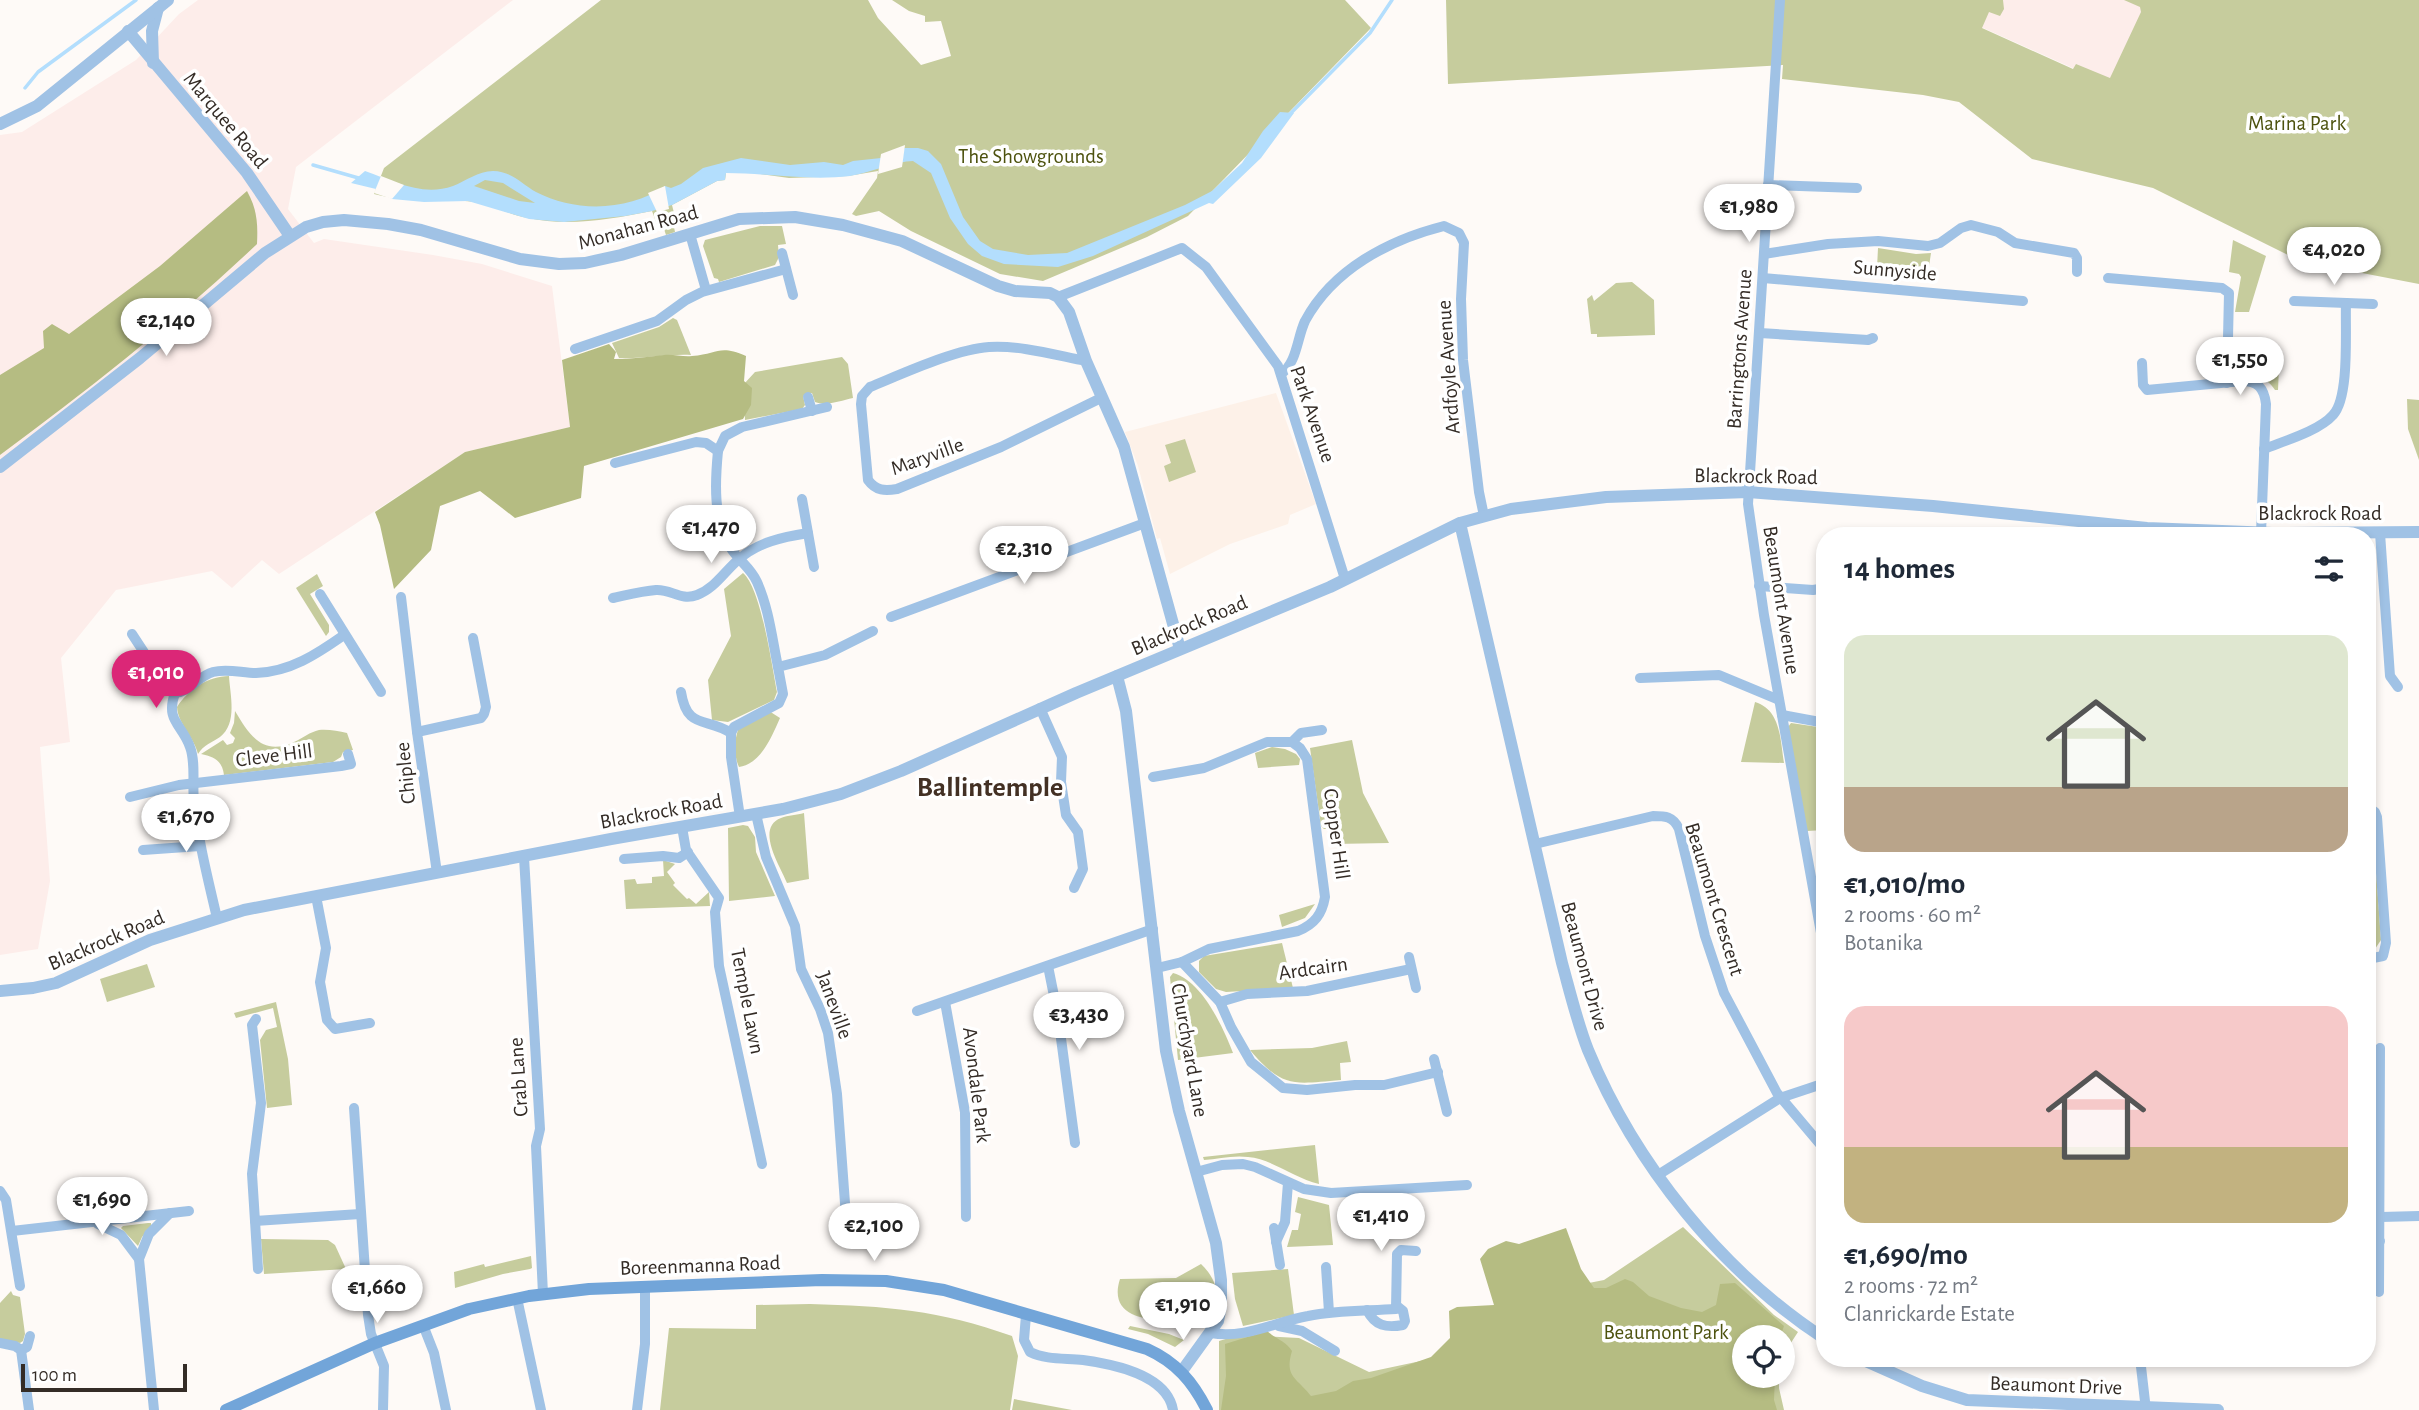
<!DOCTYPE html>
<meta charset="utf-8">
<style>
:root{--surface:#fff;--page:#f6f6f7;--text:#1f2937;--muted:#747a83;--accent:#db2777}
body{margin:0;font-family:"Alegreya Sans",sans-serif;background:var(--page);color:var(--text);height:100vh;display:flex;flex-direction:column;font-size:26px;white-space:nowrap}
*{box-sizing:border-box;margin:0}
p{font-size:23px;color:var(--muted)}
.icon{flex:none;width:38px;height:38px;fill:none;stroke:currentColor;stroke-width:2;stroke-linecap:round;stroke-linejoin:round}
.map{position:relative;flex:1;overflow:hidden}
.panel{position:absolute;left:1816px;top:527px;width:560px;height:840px;display:flex;flex-direction:column;background:var(--surface);border-radius:28px;box-shadow:0 4px 10px #0003}
.panel>*{flex:none}
.tools{position:absolute;left:1732px;top:1325px;display:grid;gap:14px}
.tools a{display:grid;place-items:center;width:63px;height:63px;border-radius:50%;background:var(--surface);box-shadow:0 4px 10px #0003;font-size:35px}
.scale{position:absolute;left:21px;bottom:18px;width:166px;box-sizing:border-box;padding-left:7px;border:4px solid #342c26;border-top:0;font-size:19px;line-height:24px;white-space:nowrap;color:#342c26;-webkit-text-stroke:5px #fff;paint-order:stroke}
.price{position:absolute;translate:-50% -60px;padding:0 16px;border-radius:24px;background:#fff;color:#222;font-size:23px;line-height:46px;filter:drop-shadow(0 2px 4px #0008)}
.price::after{content:'';position:absolute;left:50%;top:42px;width:21px;height:16px;margin-left:-10px;background:inherit;clip-path:polygon(0 0,100% 0,50% 100%)}
.price.on{background:var(--accent);color:#fff}
ul{padding:0;list-style:none}
li{display:grid;align-content:center;gap:14px;height:371px;padding:0 28px}
li span{display:grid;place-items:center;height:217px;border-radius:21px;color:#555}
li>.icon{margin-inline-start:auto}
span .icon{width:126px;height:126px;fill:#fffc;stroke-width:1}
li b{font-size:30px}
h2{display:flex;justify-content:space-between;align-items:center;height:84px;padding:0 28px;font-size:30px}
.map>svg:first-child{display:block}
.built{fill:#fdf1e8}
.industrial{fill:#fdedea}
.green{fill:#c6cc9d}
.forest{fill:#b5bc82}
.water{fill:#b3defd;fill-rule:evenodd}
.pier{fill:#fefaf7}
.lines{fill:none;stroke-linecap:round;stroke-linejoin:round}
.stream{stroke:#b3defd;stroke-width:3.5}
.minor{stroke:#a0c2e5;stroke-width:10}
.tertiary{stroke:#a0c2e5;stroke-width:12}
.secondary{stroke:#72a5d9;stroke-width:12}
.labels{text-anchor:middle;stroke-width:7;stroke-linejoin:round;paint-order:stroke}
.street-label{font-size:21px;fill:#342c26;stroke:#fff}
.park-label{font-size:21px;fill:#4d520e;stroke:#fff}
.district-label{font-size:28px;font-weight:bold;fill:#433125;stroke:#fff}
</style>
<div class="map">
<svg width="2419" height="1410" viewBox="0 0 2419 1410">
<rect width="100%" height="100%" fill="#fefaf7"/>
<polygon class="built" points="1276,393 1316,504 1290,515 1288,524 1230,544 1170,574 1160,538 1157,539 1138,466 1125,432"/>
<g class="industrial">
<polygon points="198,0 513,0 296,167 288,209 314,243 324,239 433,255 482,264 552,286 570,427 465,452 279,574 262,560 232,588 212,571 116,590 61,658 70,742 40,747 50,881 38,949 0,955 0,135 22,132 136,60 179,14"/>
<polygon points="1994,0 2143,0 2152,4 2115,87 1981,27"/>
</g>
<g class="green">
<path d="M601,0H868L878,18L921,65L951,56L941,21L925,22V16L909,11L892,0H1345L1371,28L1188,216L1147,237L1043,281L1000,274L911,231L879,211L856,216L852,214L877,178L878,171L848,176L789,178L753,173H726L725,180L717,181L672,205L676,221L673,222L675,232L666,235L664,229L659,230L652,211C612,219 568,227 528,218C507,214 486,202 465,201C432,199 408,203 374,194L384,168Z"/>
<polygon points="1446,0 2003,0 2004,9 2000,16 1989,12 1982,28 2073,69 2076,64 2110,78 2141,12 2140,7 2124,0 2419,0 2419,284 2300,261 2153,188 2032,159 1959,102 1923,95 1782,79 1783,65 1448,84"/>
<polygon points="760,226 782,226 786,244 778,245 779,257 775,265 719,282 718,279 714,278 703,246 705,240"/>
<polygon points="2233,240 2266,256 2249,312 2235,312 2241,277 2239,274 2229,272"/>
<polygon points="1878,248 1916,254 1931,253 1928,273 1877,268"/>
<polygon points="1632,282 1654,300 1655,335 1597,337 1597,334 1591,334 1587,299 1592,295 1594,301 1616,283"/>
<path d="M673,318L677,320L691,355C666,354 643,359 619,358L612,343L659,327Z"/>
<path d="M842,357L848,364L853,398C840,401 827,406 815,402L812,393L803,396L805,405L802,409L745,420L744,384L755,372Z"/>
<path d="M2279,367L2278,390H2275C2264,373 2251,377 2237,370Z"/>
<polygon points="2407,399 2419,400 2419,460 2408,429"/>
<polygon points="1185,439 1196,472 1169,482 1164,466 1171,463 1165,445"/>
<path d="M743,573C761,588 772,666 777,692L774,700L728,722L712,720L708,680L731,636L724,589Z"/>
<polygon points="317,574 323,586 310,594 329,625 329,632 326,636 296,588"/>
<path d="M229,676C230,695 238,723 220,737C213,742 203,745 198,754C194,737 178,724 177,707C188,690 208,676 229,676Z"/>
<path d="M1755,702C1781,710 1780,739 1784,763L1741,762Z"/>
<path d="M235,711C249,734 262,757 294,742C303,738 310,732 319,730C328,729 338,731 347,733L353,750L343,752L341,757L333,762L224,775C222,760 214,757 201,754L223,740L227,745L233,743L235,738L230,733L234,723Z"/>
<path d="M769,711L780,718C772,736 761,764 739,767C734,757 734,741 738,730Z"/>
<polygon points="1791,723 1825,728 1825,830 1807,831 1788,727"/>
<polygon points="1352,740 1363,793 1389,843 1334,844 1333,828 1324,829 1321,826 1310,748"/>
<polygon points="1272,747 1285,749 1296,754 1300,759 1299,765 1258,768 1255,753"/>
<path d="M804,813L809,879L787,883C780,866 755,828 781,818C788,815 797,815 804,813Z"/>
<polygon points="2368,816 2373,827 2381,940 2371,955 2368,955"/>
<polygon points="743,825 748,826 755,837 756,852 775,896 729,901 728,828"/>
<polygon points="663,860 675,864 667,872 675,883 673,885 687,899 689,898 696,904 709,892 710,906 626,909 624,880 635,879 637,884 652,883 652,877 664,876"/>
<polygon points="1315,904 1305,918 1282,927 1279,915"/>
<polygon points="1282,943 1293,988 1226,992 1216,989 1199,972 1199,961 1204,956"/>
<polygon points="147,964 155,987 107,1002 100,979"/>
<path d="M1173,973C1202,981 1223,1027 1233,1053L1178,1060L1170,977Z"/>
<polygon points="276,1002 288,1059 292,1105 267,1108 260,1040 266,1030 277,1027 273,1008 236,1018 234,1013"/>
<path d="M1347,1041L1351,1062L1340,1063L1341,1080C1293,1084 1283,1089 1250,1050L1312,1048Z"/>
<path d="M1315,1145L1319,1184C1294,1178 1272,1159 1248,1157C1233,1155 1218,1159 1204,1160L1203,1157Z"/>
<polygon points="2368,1147 2374,1155 2374,1217 2368,1230"/>
<polygon points="1298,1197 1329,1205 1333,1245 1287,1247 1292,1230 1298,1230 1301,1214 1295,1212"/>
<polygon points="148,1223 151,1223 151,1226 142,1237 138,1246 121,1228 123,1226"/>
<polygon points="1683,1227 1774,1315 1798,1332 1783,1355 1783,1337 1745,1337 1745,1376 1779,1376 1779,1388 1784,1410 1219,1410 1219,1341 1239,1335 1299,1338 1369,1372 1449,1355 1507,1299 1604,1280"/>
<polygon points="261,1239 328,1240 335,1245 346,1269 264,1274"/>
<polygon points="531,1256 532,1268 530,1269 503,1274 455,1288 454,1272 484,1264 485,1267"/>
<path d="M1201,1264C1213,1275 1224,1296 1211,1311C1184,1323 1103,1331 1120,1279L1176,1278Z"/>
<polygon points="1288,1269 1294,1315 1243,1326 1235,1299 1232,1273"/>
<polygon points="11,1291 13,1295 20,1297 25,1334 23,1341 20,1343 0,1339 0,1303"/>
<path d="M810,1304C886,1306 939,1310 1012,1336L1018,1356L1010,1410H660L669,1328L756,1329V1305Z"/>
<polygon points="1130,1326 1169,1334 1184,1340 1175,1347 1148,1334 1128,1329"/>
<polygon points="1014,1399 1072,1410 1012,1410"/>
</g>
<g class="forest">
<path d="M247,191C257,209 258,223 257,244C176,321 89,389 0,455V375L44,348L43,331L52,324L69,334L160,266Z"/>
<path d="M609,344L616,352L614,359C631,359 647,357 664,355C673,354 683,357 692,356C718,354 719,344 746,356L744,381L752,388L751,405L743,419L584,466L581,498L515,518L480,491L440,506L431,550L394,589L380,525L375,512L465,452L570,427L562,360Z"/>
<path d="M1566,1228L1581,1269L1594,1288H1606L1625,1279L1633,1282L1649,1296L1681,1308L1702,1312L1716,1305L1720,1284L1735,1283L1784,1326L1780,1337H1745V1376H1775L1774,1400L1777,1410H1221L1226,1376L1225,1344L1267,1331C1276,1339 1286,1341 1292,1351C1284,1377 1297,1378 1311,1396L1336,1391L1353,1381L1371,1378L1431,1357L1450,1338L1449,1311L1457,1307L1494,1305L1480,1259L1488,1249L1506,1241L1519,1244Z"/>
</g>
<path class="water" d="M1280,112L1294,113L1261,158L1213,204L1209,203L1093,256L1058,267L1004,264L982,256L968,244L950,218L931,173L913,161C896,161 869,173 850,176C808,181 767,173 726,173L725,180L717,181L672,205L652,211L625,216L564,222L529,219L468,201L424,202L392,199L376,189L351,183L365,171C394,181 422,197 453,186C466,181 478,171 493,171C511,171 522,184 536,192C576,213 629,211 665,186L671,188L681,184L703,168L741,158L790,165L824,162L843,165L853,161L881,158L905,148H918L928,151L941,164L963,217L980,241L993,249L1028,255L1067,253L1185,205L1212,191L1242,163L1263,131ZM485,180L503,183L535,203L519,201L474,186Z"/>
<g class="pier">
<polygon points="905,145 902,167 878,174 881,154"/>
<polygon points="381,176 404,185 392,199 374,193"/>
<polygon points="665,186 669,209 657,212 648,193"/>
</g>
<g class="lines">
<g class="stream">
<polyline points="25,88 38,72 136,0"/>
<polyline points="1288,116 1370,33 1392,0"/>
<polyline points="313,165 362,179"/>
</g>
<g class="minor">
<polyline points="1780,0 1748,504 1764,615 1825,955"/>
<polyline points="1768,185 1857,188"/>
<polyline points="690,234 706,290"/>
<polyline points="782,253 793,295"/>
<polyline points="1764,254 1828,244 1878,241 1928,246 1940,243 1961,228 1971,225 1998,232 2015,243 2074,253 2077,258 2077,272"/>
<polyline points="1763,278 2023,301"/>
<polyline points="2108,278 2222,288 2229,293 2227,383"/>
<polyline points="1058,297 1182,248 1206,267 1278,366 1345,579"/>
<polyline points="2294,301 2373,304"/>
<polyline points="1760,333 1868,340 1873,338"/>
<polyline points="575,349 657,321 686,300 702,292 786,269"/>
<path d="M1086,361C1055,355 1020,345 989,347C956,349 902,374 870,387L862,396L861,404L868,480C876,491 885,491 897,489L1001,447L1101,398"/>
<path d="M2142,363L2143,385L2147,390L2242,381C2258,381 2264,388 2266,404L2261,533"/>
<path d="M1281,374C1297,363 1297,338 1305,321C1333,269 1389,240 1444,226L1459,233L1464,243L1461,299L1463,360L1479,492L1484,516"/>
<polyline points="808,397 812,411"/>
<path d="M2264,449C2284,441 2319,431 2333,415C2350,397 2345,329 2346,303"/>
<path d="M718,451C715,482 713,519 730,547C738,560 751,568 757,582C769,609 772,638 778,667"/>
<polyline points="615,463 696,442 706,443 718,451 725,436 742,427 827,407"/>
<polyline points="802,499 814,567"/>
<polyline points="2380,533 2390,676 2398,687"/>
<polyline points="1759,586 1813,590 1825,588"/>
<polyline points="320,594 381,692"/>
<polyline points="401,597 417,732"/>
<path d="M613,598C627,595 642,591 656,590C671,589 681,601 697,595C715,588 724,572 738,560C758,542 783,537 808,533"/>
<polyline points="891,617 1145,523"/>
<path d="M132,634L166,686L175,693C165,721 182,724 190,747C196,763 192,784 194,801C198,840 208,879 217,918"/>
<polyline points="1640,678 1719,675 1779,700"/>
<path d="M681,692C687,730 706,717 731,733V757L740,817"/>
<path d="M175,693C190,692 198,676 213,672C227,668 242,673 256,673C290,672 317,654 344,635"/>
<polyline points="1040,708 1062,757 1061,782 1066,815 1078,832 1083,869 1074,888"/>
<polyline points="1782,715 1825,723"/>
<polyline points="731,733 734,727 779,703 783,694 778,667 825,655 873,631"/>
<polyline points="1153,777 1204,768 1267,742 1292,742 1301,733 1322,730"/>
<polyline points="130,797 179,785 341,766 351,764 348,754"/>
<polyline points="2368,807 2375,812 2377,817 2386,943 2383,956 2368,959"/>
<polyline points="756,814 766,857 795,926 801,969 820,1009 828,1033 837,1094 846,1217"/>
<polyline points="682,827 686,850 719,898 715,912 719,966 762,1164"/>
<path d="M1535,844L1653,816C1665,816 1673,816 1679,829L1705,936L1724,993L1777,1093L1825,1150"/>
<polyline points="143,850 200,846"/>
<polyline points="524,857 540,1129 536,1146 543,1294"/>
<polyline points="624,859 663,856 679,858 688,852"/>
<polyline points="437,873 417,732 481,718 484,714 486,707 473,638"/>
<polyline points="316,896 326,948 320,982 327,1020 335,1029 370,1023"/>
<polyline points="1409,957 1416,988"/>
<polyline points="1182,962 1220,1002 1231,1027 1251,1062 1283,1088 1307,1090 1355,1085 1384,1085 1438,1072"/>
<polyline points="1048,966 1058,1016 1075,1143"/>
<path d="M1157,968L1182,962L1209,949L1298,931C1315,924 1322,914 1325,897L1307,759L1300,748L1292,742"/>
<polyline points="945,1002 965,1112 966,1217"/>
<polyline points="1220,1002 1247,994 1307,991 1411,969"/>
<polyline points="917,1011 1153,929"/>
<polyline points="256,1019 252,1025 261,1103 252,1174 255,1221 360,1214"/>
<polyline points="1434,1059 1447,1112"/>
<polyline points="354,1108 368,1315 371,1334 384,1366 383,1410"/>
<polyline points="1196,1172 1222,1165 1243,1164 1255,1167 1304,1189 1331,1193 1467,1185"/>
<polyline points="1658,1175 1780,1098 1825,1083"/>
<polyline points="0,1191 6,1200 20,1286"/>
<polyline points="2381,1217 2419,1216"/>
<polyline points="255,1221 258,1269"/>
<polyline points="98,1224 121,1235 139,1259"/>
<polyline points="1274,1228 1280,1265"/>
<polyline points="12,1231 189,1211"/>
<polyline points="2368,1240 2380,1241"/>
<polyline points="1276,1242 1285,1222 1288,1183"/>
<polyline points="1326,1267 1329,1312"/>
<polyline points="2379,1292 2380,1048"/>
<polyline points="517,1298 541,1410"/>
<path d="M1367,1310C1375,1326 1386,1328 1403,1325L1405,1321L1403,1311L1398,1307"/>
<path d="M1026,1315L1024,1340L1030,1352C1046,1360 1065,1358 1083,1360C1113,1364 1167,1375 1173,1410"/>
<polyline points="423,1325 434,1353 446,1410"/>
<polyline points="1279,1326 1302,1331 1335,1351"/>
<path d="M1211,1333C1245,1339 1275,1322 1308,1316C1337,1310 1366,1311 1396,1309L1397,1254L1401,1250L1416,1251"/>
<polyline points="0,1343 15,1346 21,1350 29,1410"/>
<polyline points="21,1350 27,1347 30,1336"/>
<polyline points="2140,1358 2146,1410"/>
<polyline points="154,1410 139,1259 149,1234 170,1213"/>
<polyline points="637,1410 645,1344 645,1287"/>
</g>
<g class="tertiary">
<polyline points="128,31 247,173 290,236"/>
<polyline points="153,63 152,31 158,8"/>
<polyline points="0,124 37,106 168,0"/>
<polyline points="0,467 140,358 265,253 306,227 323,222 344,220 388,224 421,230 520,259 559,264 585,263 621,255 739,219 795,217 843,225 902,241 998,286 1015,291 1050,293 1058,297 1069,312 1086,361 1124,447 1180,649"/>
<path d="M1460,523L1562,963C1570,992 1577,1022 1588,1050C1635,1164 1722,1272 1825,1339"/>
<polyline points="1117,676 1126,711 1166,1051 1179,1111 1216,1243 1221,1280 1221,1306 1218,1321 1182,1371"/>
<polyline points="0,991 33,988 56,983 150,940 244,910 611,839 783,809 841,794 901,771 1076,693 1330,587 1460,523 1511,509 1606,497 1748,492 1933,506 2147,528 2272,533 2419,532"/>
<polyline points="1859,1358 1922,1386 1967,1400 2218,1410"/>
</g>
<path class="secondary" d="M226,1410L375,1343L469,1309L529,1296L589,1289L822,1280L886,1281L944,1290L1147,1349C1176,1362 1193,1382 1207,1410"/>
</g>
<g class="labels">
<g class="street-label">
<text transform="translate(226 120) rotate(50)" y="7">Marquee Road</text>
<text transform="translate(638 227) rotate(-15)" y="7">Monahan Road</text>
<text transform="translate(1895 270) rotate(5)" y="7">Sunnyside</text>
<text transform="translate(1739 349) rotate(-86)" y="7">Barringtons Avenue</text>
<text transform="translate(1448 367) rotate(-94)" y="7">Ardfoyle Avenue</text>
<text transform="translate(1313 414) rotate(71)" y="7">Park Avenue</text>
<text transform="translate(927 456) rotate(-20)" y="7">Maryville</text>
<text transform="translate(1756 476) rotate(1)" y="7">Blackrock Road</text>
<text x="2320" y="520">Blackrock Road</text>
<text transform="translate(1782 600) rotate(81)" y="7">Beaumont Avenue</text>
<text transform="translate(1189 625) rotate(-23)" y="7">Blackrock Road</text>
<text transform="translate(274 755) rotate(-7)" y="7">Cleve Hill</text>
<text transform="translate(405 773) rotate(-96)" y="7">Chiplee</text>
<text transform="translate(661 811) rotate(-10)" y="7">Blackrock Road</text>
<text transform="translate(1337 834) rotate(82)" y="7">Copper Hill</text>
<text transform="translate(1715 899) rotate(73)" y="7">Beaumont Crescent</text>
<text transform="translate(106 940) rotate(-23)" y="7">Blackrock Road</text>
<text transform="translate(1585 966) rotate(75)" y="7">Beaumont Drive</text>
<text transform="translate(1313 968) rotate(-8)" y="7">Ardcairn</text>
<text transform="translate(748 1001) rotate(79)" y="7">Temple Lawn</text>
<text transform="translate(835 1005) rotate(70)" y="7">Janeville</text>
<text transform="translate(1190 1050) rotate(80)" y="7">Churchyard Lane</text>
<text transform="translate(518 1077) rotate(-94)" y="7">Crab Lane</text>
<text transform="translate(977 1085) rotate(83)" y="7">Avondale Park</text>
<text transform="translate(700 1265) rotate(-2)" y="7">Boreenmanna Road</text>
<text transform="translate(2056 1385) rotate(2)" y="7">Beaumont Drive</text>
</g>
<g class="park-label">
<text x="2297" y="130">Marina Park</text>
<text x="1031" y="163">The Showgrounds</text>
<text x="1666" y="1339">Beaumont Park</text>
</g>
<g class="district-label">
<text x="990" y="796">Ballintemple</text>
</g>
</g>
</svg>
<div class="tools">
<a><svg class="icon" aria-label="locate" viewBox="0 0 24 24"><circle cx="12" cy="12" r="6"/><path d="M12 2v4M12 18v4M2 12h4M18 12h4"/></svg></a>
</div>
<div class="scale">100 m</div>
<b class="price" style="left:1749px;top:244px">€1,980</b>
<b class="price" style="left:2334px;top:287px">€4,020</b>
<b class="price" style="left:166px;top:358px">€2,140</b>
<b class="price" style="left:2240px;top:397px">€1,550</b>
<b class="price" style="left:711px;top:565px">€1,470</b>
<b class="price" style="left:1024px;top:586px">€2,310</b>
<b class="price on" style="left:156px;top:710px">€1,010</b>
<b class="price" style="left:186px;top:854px">€1,670</b>
<b class="price" style="left:1079px;top:1052px">€3,430</b>
<b class="price" style="left:102px;top:1237px">€1,690</b>
<b class="price" style="left:1381px;top:1253px">€1,410</b>
<b class="price" style="left:874px;top:1263px">€2,100</b>
<b class="price" style="left:377px;top:1325px">€1,660</b>
<b class="price" style="left:1183px;top:1342px">€1,910</b>
<section class="panel">
<h2>14 homes<svg class="icon" aria-label="filters" viewBox="0 0 24 24"><path d="M4 7h16M4 17h16"/><circle cx="9" cy="7" r="2"/><circle cx="15" cy="17" r="2"/></svg></h2>
<ul>
<li><span style="background:linear-gradient(#dfe7d0 70%,#b9a48a 0)"><svg class="icon" aria-label="home" viewBox="0 0 24 24"><path d="M3 11l9-7 9 7M6 9v11h12V9"/></svg></span><div><b>€1,010/mo</b><p>2 rooms · 60 m²</p><p>Botanika</p></div></li>
<li><span style="background:linear-gradient(#f6c9c9 65%,#c2b280 0)"><svg class="icon" aria-label="home" viewBox="0 0 24 24"><path d="M3 11l9-7 9 7M6 9v11h12V9"/></svg></span><div><b>€1,690/mo</b><p>2 rooms · 72 m²</p><p>Clanrickarde Estate</p></div></li>
</ul>
</section>
</div>
